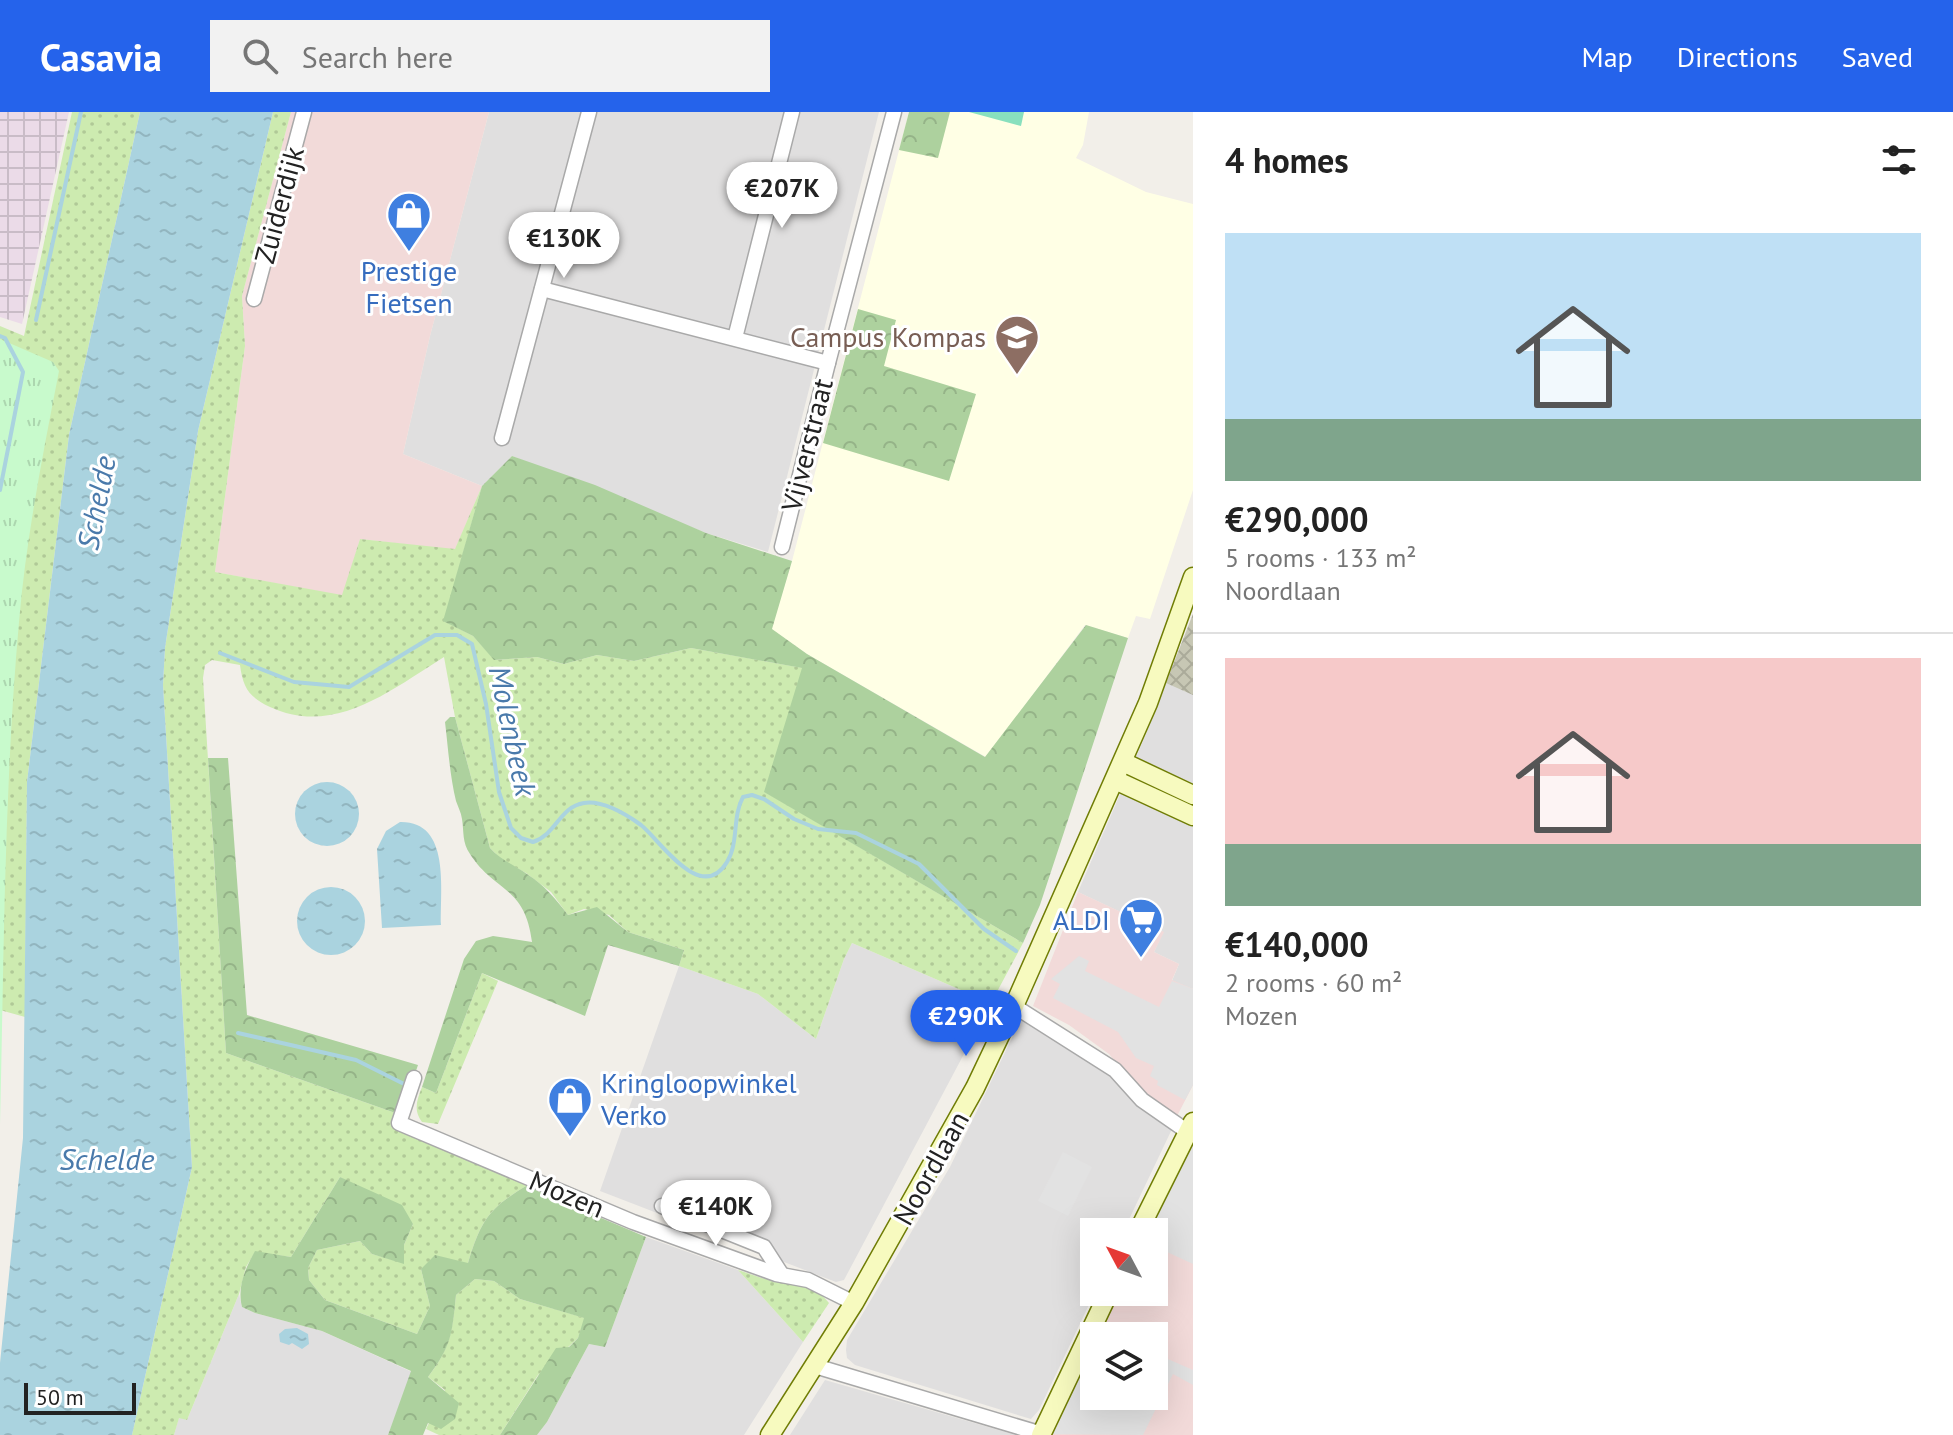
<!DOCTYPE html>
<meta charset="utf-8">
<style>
:root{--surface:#fff;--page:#f2f2f2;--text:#222;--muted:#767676;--line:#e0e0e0;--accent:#2563eb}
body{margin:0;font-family:"PT Sans",sans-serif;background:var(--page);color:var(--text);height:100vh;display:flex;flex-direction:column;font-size:30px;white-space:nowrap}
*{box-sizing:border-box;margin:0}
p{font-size:26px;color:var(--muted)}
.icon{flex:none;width:44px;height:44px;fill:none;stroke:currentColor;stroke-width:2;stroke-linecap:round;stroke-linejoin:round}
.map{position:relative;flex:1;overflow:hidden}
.panel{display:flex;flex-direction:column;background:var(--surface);width:760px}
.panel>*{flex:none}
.needle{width:52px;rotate:311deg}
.controls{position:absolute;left:1080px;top:1106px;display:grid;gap:16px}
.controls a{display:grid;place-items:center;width:88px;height:88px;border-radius:0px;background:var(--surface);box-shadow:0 8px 32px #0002;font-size:40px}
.scale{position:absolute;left:24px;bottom:20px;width:112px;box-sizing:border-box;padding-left:8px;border:4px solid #222;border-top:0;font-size:22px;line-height:28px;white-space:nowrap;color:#222;-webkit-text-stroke:6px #fff;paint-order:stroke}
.price{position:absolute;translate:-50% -68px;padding:0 18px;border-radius:28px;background:#fff;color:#222;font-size:26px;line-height:52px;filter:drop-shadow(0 2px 4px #0008)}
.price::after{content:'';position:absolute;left:50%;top:48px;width:24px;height:18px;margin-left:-12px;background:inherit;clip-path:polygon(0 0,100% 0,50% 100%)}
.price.current{background:var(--accent);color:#fff}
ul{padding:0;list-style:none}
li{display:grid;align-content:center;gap:16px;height:424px;padding:0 32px}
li+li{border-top:2px solid var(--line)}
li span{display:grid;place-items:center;height:248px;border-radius:0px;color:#555}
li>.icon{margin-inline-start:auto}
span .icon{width:144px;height:144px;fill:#fffc;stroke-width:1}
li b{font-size:34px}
h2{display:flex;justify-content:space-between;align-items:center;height:96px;padding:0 32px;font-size:34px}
header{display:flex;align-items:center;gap:48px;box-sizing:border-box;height:112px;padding:0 40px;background:var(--accent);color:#fff}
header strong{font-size:38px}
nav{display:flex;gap:44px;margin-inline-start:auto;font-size:28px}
.search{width:560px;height:72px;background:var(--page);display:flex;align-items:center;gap:20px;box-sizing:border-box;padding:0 28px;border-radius:0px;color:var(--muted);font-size:30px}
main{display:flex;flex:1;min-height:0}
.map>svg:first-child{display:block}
.residential{fill:#e0dfdf}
.commercial{fill:#f2dad9}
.industrial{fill:url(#industrial-grid)}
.education{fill:#ffffe5}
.construction{fill:url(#construction-cross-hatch)}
.grass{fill:url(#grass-dots)}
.forest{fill:url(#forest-crowns)}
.park{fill:url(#park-tufts)}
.pitch{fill:#88e0be}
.parking{fill:#e2e2e2}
.water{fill:url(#water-ripples)}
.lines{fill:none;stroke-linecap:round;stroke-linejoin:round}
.stream{stroke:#aad3df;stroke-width:4}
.street-casing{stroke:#a9a9a9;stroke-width:17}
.secondary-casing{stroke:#707d05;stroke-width:21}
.street{stroke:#fff;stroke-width:14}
.secondary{stroke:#f7fabf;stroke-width:18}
.labels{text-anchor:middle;stroke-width:6;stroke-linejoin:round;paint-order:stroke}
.street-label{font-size:28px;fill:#222;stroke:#fff}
.shop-label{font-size:28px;fill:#366cbe;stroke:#fff}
.education-label{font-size:28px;fill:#785e54;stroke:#fff;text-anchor:end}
.water-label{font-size:30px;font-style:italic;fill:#4a7aab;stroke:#fff}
</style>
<header>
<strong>Casavia</strong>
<div class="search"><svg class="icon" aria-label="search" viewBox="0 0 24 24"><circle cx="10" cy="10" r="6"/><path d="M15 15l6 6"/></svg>Search here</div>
<nav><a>Map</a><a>Directions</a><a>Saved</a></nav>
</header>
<main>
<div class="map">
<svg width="1193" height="1323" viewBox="0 0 1193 1323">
<defs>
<pattern id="industrial-grid" width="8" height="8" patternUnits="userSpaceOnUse" patternTransform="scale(2)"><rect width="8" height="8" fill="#ebdbe8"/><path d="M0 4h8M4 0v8" fill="none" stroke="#c9bcc7"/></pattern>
<pattern id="construction-cross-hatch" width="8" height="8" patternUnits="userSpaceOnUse" patternTransform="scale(2)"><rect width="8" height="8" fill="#c7c7b4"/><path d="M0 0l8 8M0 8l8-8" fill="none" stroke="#abab9a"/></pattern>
<pattern id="grass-dots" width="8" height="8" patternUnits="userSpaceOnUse" patternTransform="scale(2)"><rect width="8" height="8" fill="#cdebb0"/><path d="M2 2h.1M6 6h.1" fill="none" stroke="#b0c997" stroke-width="1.8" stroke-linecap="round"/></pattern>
<pattern id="forest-crowns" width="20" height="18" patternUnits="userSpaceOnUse" patternTransform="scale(2)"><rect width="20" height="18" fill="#add19e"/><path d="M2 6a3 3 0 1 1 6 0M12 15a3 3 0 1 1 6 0" fill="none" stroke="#95b388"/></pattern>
<pattern id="park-tufts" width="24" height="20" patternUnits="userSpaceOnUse" patternTransform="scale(2)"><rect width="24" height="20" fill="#c8facc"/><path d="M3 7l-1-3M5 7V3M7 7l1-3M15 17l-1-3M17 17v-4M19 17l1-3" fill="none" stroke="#acd6af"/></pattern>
<pattern id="water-ripples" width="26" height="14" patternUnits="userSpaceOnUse" patternTransform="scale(2)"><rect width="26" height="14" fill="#aad3df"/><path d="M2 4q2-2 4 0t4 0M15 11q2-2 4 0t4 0" fill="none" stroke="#92b5bf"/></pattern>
</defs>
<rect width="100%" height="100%" fill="#f2efe9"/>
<g class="residential">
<polygon points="489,0 879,0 768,440 706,421 512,344 482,374 403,342 430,224"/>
<polygon points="1193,502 1193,877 1172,869 1179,852 1154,840 1163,820 1078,780 1146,622"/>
<polygon points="852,831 991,891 844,1168 836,1170 600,1079 679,854 758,882 816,927 844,847"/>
<polygon points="1022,905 1110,963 1137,994 1172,1017 1123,1120 1094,1120 1095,1180 1039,1298 1031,1307 855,1253 847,1246 846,1238 847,1228 950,1055"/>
<polygon points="646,1125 738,1158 803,1230 744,1323 537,1323 547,1310 589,1232 605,1235"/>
<polygon points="239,1182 242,1195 255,1201 322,1219 412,1260 388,1323 174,1323 179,1305 187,1308"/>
<polygon points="825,1268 1016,1323 790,1323"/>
</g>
<g class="commercial">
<polygon points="291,0 489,0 430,224 403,342 482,374 455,438 360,427 343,484 215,460 245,234 242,184"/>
<polygon points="1078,780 1164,820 1154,840 1179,852 1172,868 1193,877 1193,973 1176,1006 1148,988 1109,942 1069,913 1033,894"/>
<polygon points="1193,1027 1193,1323 1049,1323 1094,1284 1154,1284 1154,1224 1097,1224 1119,1180 1154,1180 1154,1120"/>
</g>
<polygon class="industrial" points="0,0 69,0 22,212 0,205"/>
<polygon class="education" points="909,0 1089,0 1083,33 1076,46 1146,80 1193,92 1193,378 1150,507 1136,504 1128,526 1085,513 986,645 807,542 771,517 792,449"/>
<polygon class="construction" points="1193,502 1193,583 1166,571"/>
<g class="grass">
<polygon points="72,0 140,0 69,323 27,670 25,905 0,898 0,214 24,224"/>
<path d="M273,0H291L242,184L245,234L215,460L342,483L360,427L455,437L482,374L444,509L473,524L495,548L537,545L564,552L597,543L634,549L691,536L803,556L765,680L1023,831L991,891L852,831L844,847L816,927L758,882L679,854L684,838L628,820L609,803L584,797L568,803L551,780L526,761L502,748L490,736L455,605L444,545C391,578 334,625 270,595C249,585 243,576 240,553L212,548L205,553L203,566L226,941L401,1003L399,1010L524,1064L526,1074C488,1097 481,1109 468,1151L421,1157L430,1194L417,1222L325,1188L309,1168L308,1156L317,1138L360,1129L372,1142L404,1151V1133L413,1112L340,1065L291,1145L255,1140L246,1155L239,1182L187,1308L179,1306L174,1323H132L192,1055L163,573L165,536L198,319Z"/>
<path d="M482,861L498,869L438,1012L422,1010C413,998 417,988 422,975L436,981Z"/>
<path d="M738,1158C748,1161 759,1166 770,1168C791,1172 815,1172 829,1191L803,1230Z"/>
<path d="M475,1167L494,1169L520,1187L585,1206L578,1226L538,1263L500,1323H439L426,1317L445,1278L428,1265C451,1235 452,1220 456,1183Z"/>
</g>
<g class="forest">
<polygon points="909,0 950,0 938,46 899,38"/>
<polygon points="858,197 896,208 884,254 976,282 949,369 823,331"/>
<polygon points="512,344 595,373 706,421 792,449 772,517 807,542 985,645 1086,513 1128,526 1040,793 1023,831 764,680 802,556 691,536 634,549 597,543 564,552 537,545 494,548 473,524 443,509 482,374"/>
<path d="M450,605H455L490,736C501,748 514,753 527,762C544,773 556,787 568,803L597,795L628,820L684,838L679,854L608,833L585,904L482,861L436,981L422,975L464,847L476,829L493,824L532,830C525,773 494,780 470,742C462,731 464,719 462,707C461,700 458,695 456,689C450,665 448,635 445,610Z"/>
<polygon points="208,646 228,646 247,903 418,953 401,1003 226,941"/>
<path d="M340,1065L402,1093L413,1112L404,1133V1152L372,1142L360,1129L317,1138L308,1156L309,1168L325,1188L417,1222L430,1194L421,1157L435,1143L468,1151C481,1109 488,1097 526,1074L646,1125L605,1235L589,1232L547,1310L537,1323H500L556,1236L569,1235L578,1226L584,1206L520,1187L494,1169L475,1167L456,1183C452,1222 452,1233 428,1265L459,1291L455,1307L441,1317L428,1311L423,1323H388L411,1259L322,1219L255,1201L242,1195C237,1175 245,1157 255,1139L291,1145Z"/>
</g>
<path class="park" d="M0,227L53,250L59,259C43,342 26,426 19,510C4,677 4,845 0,1013Z"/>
<polygon class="pitch" points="969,0 1024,0 1021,14"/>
<g class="parking">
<polygon points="1079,844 1089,849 1085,859 1159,895 1172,869 1193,877 1193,973 1185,988 1157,973 1158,969 1150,964 1154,954 1136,946 1118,920 1053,886 1060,872 1051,867"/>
<polygon points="1193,1026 1193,1152 1154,1134 1154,1120 1147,1120"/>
<polygon points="1063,1040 1092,1055 1068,1104 1038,1089"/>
<polygon points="1094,1229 1094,1284 1154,1284 1154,1241 1193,1258 1193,1273 1173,1262 1143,1323 1051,1322"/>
</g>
<g class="water">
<polygon points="140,0 273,0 198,319 165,536 163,573 192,1055 132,1323 0,1323 0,1251 23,1026 27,670 69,323"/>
<circle cx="327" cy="702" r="32"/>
<path d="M400,710C451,709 440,777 441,813L382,816L377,737L386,719Z"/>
<circle cx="331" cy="809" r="34"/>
<polygon points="297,1216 308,1222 309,1232 302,1237 292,1231 289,1233 280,1230 279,1222 285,1217"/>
</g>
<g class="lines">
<g class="stream">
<polyline points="36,208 81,0"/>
<polyline points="0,224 5,226 23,260 0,378"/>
<path d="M220,541L294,570L349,575L435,523H457L472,532L486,592L499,680L511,716L521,726L533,730C557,722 559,695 584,691C603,688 627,703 641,713C660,728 701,793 727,750C739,731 732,705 743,685L752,683L764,687L794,707L818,717L856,721L919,752L984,817L1016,839"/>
<polyline points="238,921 356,948 404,972"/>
</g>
<g class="street-casing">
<g id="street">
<polyline points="542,177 828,251"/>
<polyline points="254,187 304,0"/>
<polyline points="735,226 792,0"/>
<polyline points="502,326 589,0"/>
<polyline points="782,435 828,251 894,0"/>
<polyline points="1014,894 1115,958 1142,988 1188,1020"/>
<polyline points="414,966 399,1011 633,1110 776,1162 808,1168 854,1191"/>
<polyline points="662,1094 764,1135 782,1163"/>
<polyline points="815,1254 1042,1322"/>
</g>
</g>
<g class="secondary-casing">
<g id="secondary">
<polyline points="1123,650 1193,683"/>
<polyline points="1115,668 1193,704"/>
<polyline points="1138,1120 1193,1010"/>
<polyline points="770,1323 854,1191 975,976 1014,894 1148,591 1193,465"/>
<polyline points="1041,1323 1109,1180"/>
</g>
</g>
<use href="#street" class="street"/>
<use href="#secondary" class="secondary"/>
</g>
<defs>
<g id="shop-pin" transform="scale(2.3)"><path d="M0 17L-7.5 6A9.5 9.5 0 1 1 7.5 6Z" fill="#3f7fe0" stroke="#fff"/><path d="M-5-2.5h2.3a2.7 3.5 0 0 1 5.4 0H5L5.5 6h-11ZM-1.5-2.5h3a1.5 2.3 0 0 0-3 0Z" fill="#fff"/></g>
<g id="school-pin" transform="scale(2.3)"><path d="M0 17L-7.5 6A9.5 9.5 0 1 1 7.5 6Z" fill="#8d6e63" stroke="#fff"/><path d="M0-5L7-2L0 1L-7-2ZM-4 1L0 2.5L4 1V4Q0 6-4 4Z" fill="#fff"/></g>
<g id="supermarket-pin" transform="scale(2.3)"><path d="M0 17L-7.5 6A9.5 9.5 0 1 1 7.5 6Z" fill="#3f7fe0" stroke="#fff"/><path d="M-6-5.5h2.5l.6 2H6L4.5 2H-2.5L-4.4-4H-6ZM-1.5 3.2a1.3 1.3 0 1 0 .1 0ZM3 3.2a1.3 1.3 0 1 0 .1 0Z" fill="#fff"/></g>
</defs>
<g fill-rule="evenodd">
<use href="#shop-pin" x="409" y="102"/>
<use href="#school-pin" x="1017" y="225"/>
<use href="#supermarket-pin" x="1141" y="808"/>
<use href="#shop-pin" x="570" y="987"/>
</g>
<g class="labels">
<g class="street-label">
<text transform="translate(279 93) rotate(-75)" y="10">Zuiderdijk</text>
<text transform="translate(807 333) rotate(-76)" y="10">Vijverstraat</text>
<text transform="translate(931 1056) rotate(-61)" y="10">Noordlaan</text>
<text transform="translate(567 1082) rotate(23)" y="10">Mozen</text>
</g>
<g class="shop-label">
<text x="409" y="169">Prestige<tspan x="409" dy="32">Fietsen</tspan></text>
<text x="1110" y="818" text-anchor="end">ALDI</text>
<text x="601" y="981" text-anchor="start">Kringloopwinkel<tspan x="601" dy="32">Verko</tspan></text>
</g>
<g class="education-label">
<text x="986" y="235">Campus Kompas</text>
</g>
<g class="water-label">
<text transform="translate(97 391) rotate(-79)" y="10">Schelde</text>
<text transform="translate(512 619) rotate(78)" y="10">Molenbeek</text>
<text x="107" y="1058">Schelde</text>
</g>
</g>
</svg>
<div class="controls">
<a><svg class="needle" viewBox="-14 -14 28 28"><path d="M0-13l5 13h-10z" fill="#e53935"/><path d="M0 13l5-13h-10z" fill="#767676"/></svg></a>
<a><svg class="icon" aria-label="layers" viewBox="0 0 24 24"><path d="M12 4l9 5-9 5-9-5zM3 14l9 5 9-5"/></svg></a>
</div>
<div class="scale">50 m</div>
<b class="price" style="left:782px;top:118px">€207K</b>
<b class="price" style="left:564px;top:168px">€130K</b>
<b class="price current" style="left:966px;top:946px">€290K</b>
<b class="price" style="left:716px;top:1136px">€140K</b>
</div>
<section class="panel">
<h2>4 homes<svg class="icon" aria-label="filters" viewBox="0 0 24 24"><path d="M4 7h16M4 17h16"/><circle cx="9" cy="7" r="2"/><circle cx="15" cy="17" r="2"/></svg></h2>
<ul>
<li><span style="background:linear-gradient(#bfe0f5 75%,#7fa58c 0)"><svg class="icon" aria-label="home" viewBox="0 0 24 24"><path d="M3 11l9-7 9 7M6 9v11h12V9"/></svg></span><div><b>€290,000</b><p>5 rooms · 133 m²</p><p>Noordlaan</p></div></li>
<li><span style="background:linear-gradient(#f6c9c9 75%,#7fa58c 0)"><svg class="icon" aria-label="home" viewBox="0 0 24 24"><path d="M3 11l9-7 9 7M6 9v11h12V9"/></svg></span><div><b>€140,000</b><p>2 rooms · 60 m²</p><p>Mozen</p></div></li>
</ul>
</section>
</main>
